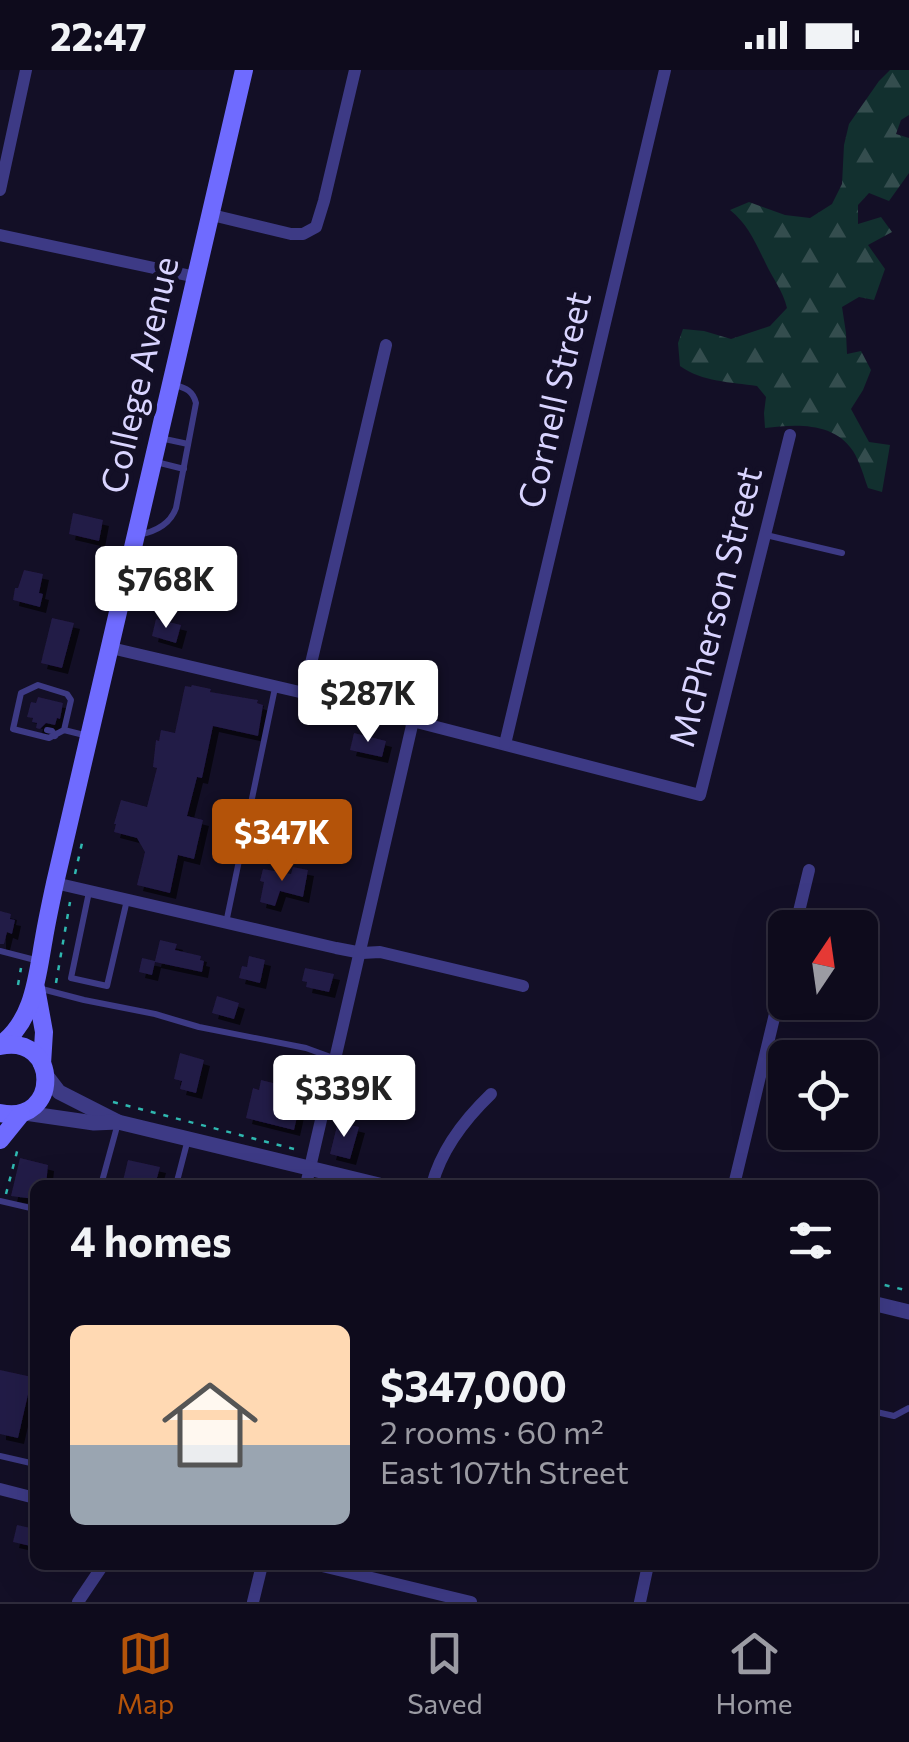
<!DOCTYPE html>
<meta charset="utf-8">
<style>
:root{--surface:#0e0b1c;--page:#171425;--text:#f1f3f6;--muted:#9b9ba3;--line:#2e2b3b;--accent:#b45309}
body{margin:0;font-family:Commissioner,sans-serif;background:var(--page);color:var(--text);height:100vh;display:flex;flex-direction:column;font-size:38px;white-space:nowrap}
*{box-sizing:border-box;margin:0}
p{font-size:32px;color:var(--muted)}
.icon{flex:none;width:55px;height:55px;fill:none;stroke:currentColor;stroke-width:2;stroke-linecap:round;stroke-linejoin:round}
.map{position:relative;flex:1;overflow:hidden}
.details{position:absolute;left:30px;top:1110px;width:848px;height:390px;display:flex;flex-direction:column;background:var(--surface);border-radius:15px;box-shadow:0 10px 40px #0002,0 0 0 2px var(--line)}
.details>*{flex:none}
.needle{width:65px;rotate:13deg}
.controls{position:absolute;left:768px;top:840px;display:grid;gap:20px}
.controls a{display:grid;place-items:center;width:110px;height:110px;border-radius:15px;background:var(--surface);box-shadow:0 10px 40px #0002,0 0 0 2px var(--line);font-size:50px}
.price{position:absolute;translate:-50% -85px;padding:0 22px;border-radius:10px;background:#fff;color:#222;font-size:32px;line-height:65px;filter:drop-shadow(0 2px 5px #0008)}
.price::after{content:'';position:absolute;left:50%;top:60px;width:30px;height:22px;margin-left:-15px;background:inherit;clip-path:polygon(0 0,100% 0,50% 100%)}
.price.on{background:var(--accent);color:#fff}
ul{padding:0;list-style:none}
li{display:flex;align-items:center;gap:30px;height:250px;padding:0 40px}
li span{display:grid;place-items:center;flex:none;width:280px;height:200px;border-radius:15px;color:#555}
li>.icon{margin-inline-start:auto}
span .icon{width:120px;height:120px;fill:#fffc;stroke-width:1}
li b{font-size:42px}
h2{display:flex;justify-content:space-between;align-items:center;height:120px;padding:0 40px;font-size:42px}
.status{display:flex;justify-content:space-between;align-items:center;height:70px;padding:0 50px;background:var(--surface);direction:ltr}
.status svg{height:28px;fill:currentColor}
.menu{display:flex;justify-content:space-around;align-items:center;height:140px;border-top:2px solid var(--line);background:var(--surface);font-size:28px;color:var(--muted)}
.menu a{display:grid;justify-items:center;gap:5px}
.menu .on{color:var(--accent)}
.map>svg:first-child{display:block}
.forest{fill:url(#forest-firs)}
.building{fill:#241b47;filter:url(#shadow)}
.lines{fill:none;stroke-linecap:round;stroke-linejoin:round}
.path{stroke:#2fb8b0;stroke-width:2.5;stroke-dasharray:5 8;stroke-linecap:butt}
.service{stroke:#3d3a85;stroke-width:6}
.minor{stroke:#3d3a85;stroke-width:12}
.tertiary{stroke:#3d3a85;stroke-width:15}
.secondary{stroke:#6f6bff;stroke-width:18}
.labels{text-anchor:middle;stroke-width:10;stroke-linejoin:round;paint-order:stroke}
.street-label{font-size:35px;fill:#d9d4ff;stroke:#130f26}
</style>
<div class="status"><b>22:47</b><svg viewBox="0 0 49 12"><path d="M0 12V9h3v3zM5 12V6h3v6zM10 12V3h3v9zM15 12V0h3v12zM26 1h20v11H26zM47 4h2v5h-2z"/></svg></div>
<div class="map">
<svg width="909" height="1532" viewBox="0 0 909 1532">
<defs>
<pattern id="forest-firs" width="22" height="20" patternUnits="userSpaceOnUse" patternTransform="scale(2.5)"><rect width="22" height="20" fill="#12302f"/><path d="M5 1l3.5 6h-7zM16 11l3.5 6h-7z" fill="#344d4e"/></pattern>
<filter id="shadow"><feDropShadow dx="6" dy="6" stdDeviation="0" flood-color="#0009"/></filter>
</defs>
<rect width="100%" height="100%" fill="#130f26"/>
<path class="forest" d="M890,0H909V45L901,50L896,64L909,68V103L889,131L869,123L858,135V154L881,147L892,162L868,175L885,199L874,230L859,227L842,237L846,263L847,284L861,281L871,300L863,320L851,339L869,372L890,375L882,422L868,418C864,407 860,392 853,381C834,352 796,354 765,358L764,343L766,327L757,316C731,312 702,312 680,296L678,273L683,259L704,261L731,269L770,256L787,238C783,221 773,209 766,194C756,174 748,154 730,140L749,132L785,145L810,148L832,134L842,114L844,75L849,54L879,11Z"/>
<g class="building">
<polygon points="73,443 103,450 99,471 69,464"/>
<polygon points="24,500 43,504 39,523 43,524 40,537 13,530 15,518 18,518"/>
<polygon points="52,548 74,553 62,598 41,593"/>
<polygon points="156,549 181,555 176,573 152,566"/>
<polygon points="192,615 211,619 210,622 258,630 257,633 263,635 258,666 213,656 202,708 197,707 187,746 203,750 194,789 178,785 170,823 137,815 145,782 137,768 114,762 116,754 114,754 121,730 147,737 157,698 153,697 156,670 159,671 161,660 175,663 185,616 191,617"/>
<polygon points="38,627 63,633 60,649 57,648 55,655 46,653 40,659 36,658 37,653 32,652 33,648 27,647 31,632 36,633"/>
<polygon points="354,663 386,671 382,687 350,680"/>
<polygon points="293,797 308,800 303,827 280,821 275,836 260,832 264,812 260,811 263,799 291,804"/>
<polygon points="0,841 11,844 10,849 15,850 12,864 7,862 4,874 0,874"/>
<polygon points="160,870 177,874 175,880 201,886 200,890 204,891 202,902 155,892 152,905 139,902 142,888 155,891"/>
<polygon points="249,886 265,890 260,913 239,908 242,896 247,897"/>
<polygon points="305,898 334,904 329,922 306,917 307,912 302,911"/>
<polygon points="217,926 239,933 234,949 212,943"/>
<polygon points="180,983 204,990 196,1023 180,1019 182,1011 174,1009"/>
<polygon points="261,1010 285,1016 280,1037 298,1042 294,1060 246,1048 253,1018 259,1020"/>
<polygon points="338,1052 359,1057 350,1089 330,1084"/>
<polygon points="20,1088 48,1095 46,1115 35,1115 35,1129 11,1126"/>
<polygon points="128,1090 160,1097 155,1115 122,1115"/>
<polygon points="0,1300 32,1307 18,1368 0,1364"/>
<polygon points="17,1455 35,1459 35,1477 13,1472"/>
</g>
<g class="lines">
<g class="path">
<polyline points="75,804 82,773"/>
<polyline points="56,913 70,832"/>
<polyline points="18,915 21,898"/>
<polyline points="113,1032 294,1079"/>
<polyline points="6,1124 19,1074"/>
<polyline points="872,1212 909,1221"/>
</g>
<g class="service">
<polyline points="160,368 188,374"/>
<polyline points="156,392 184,399"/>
<path d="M138,465C154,462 170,455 176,438L196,333C193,321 186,318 175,315"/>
<polyline points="766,465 842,483"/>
<polyline points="47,660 52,661 55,666"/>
<polyline points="64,660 71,630 67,624 38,615 21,623 13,659 49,668 64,660 88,666"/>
<polyline points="89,822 71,908 107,916 127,830"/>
<polyline points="226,853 275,618"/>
<polyline points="0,881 39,891"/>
<polyline points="38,918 84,930 155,944 199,957 306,978 336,989"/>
<polyline points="101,1115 118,1053"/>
<polyline points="176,1115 188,1069"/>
<polyline points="0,1131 35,1139"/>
<polyline points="872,1341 894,1346 909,1338"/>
<polyline points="0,1386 35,1394"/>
<polyline points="31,1426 35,1409"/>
</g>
<g class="minor">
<polyline points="0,120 26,0"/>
<polyline points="212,145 291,164 303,164 316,157 324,131 355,0"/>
<polyline points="0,165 196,207"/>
<polyline points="111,578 304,623 700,725 790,365"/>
<polyline points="304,623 386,275"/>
<polyline points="505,674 665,0"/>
<polyline points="55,813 336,878 362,883 380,882 523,916"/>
<polyline points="795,858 809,800"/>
<polyline points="306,1115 413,651"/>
<path d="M432,1115C441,1080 465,1049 491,1024"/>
<polyline points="734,1115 785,902"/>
<polyline points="0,1419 35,1428"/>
<polyline points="318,1495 471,1532"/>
<polyline points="78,1532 103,1495"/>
<polyline points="253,1532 262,1495"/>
<polyline points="640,1532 648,1495"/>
</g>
<g class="tertiary">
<polyline points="46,1005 59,1022 118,1052"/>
<polyline points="25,1043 94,1053 118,1052 379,1115"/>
<polyline points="872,1233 909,1242"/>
</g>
<g class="secondary">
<polyline points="36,918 44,962 42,994"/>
<path d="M0,975C34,951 37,906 44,868C47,850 51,832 55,813L244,0"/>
<path d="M0,976C60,963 61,1056 0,1043"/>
<polyline points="0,1070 21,1044"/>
</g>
</g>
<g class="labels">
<g class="street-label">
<text transform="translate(140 305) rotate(-77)" y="12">College Avenue</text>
<text transform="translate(555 330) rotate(-77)" y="12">Cornell Street</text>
<text transform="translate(716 537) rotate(-76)" y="12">McPherson Street</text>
</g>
</g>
</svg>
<div class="controls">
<a><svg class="needle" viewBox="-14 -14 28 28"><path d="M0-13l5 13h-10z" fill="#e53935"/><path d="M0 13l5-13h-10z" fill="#9b9ba3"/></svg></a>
<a><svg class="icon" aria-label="locate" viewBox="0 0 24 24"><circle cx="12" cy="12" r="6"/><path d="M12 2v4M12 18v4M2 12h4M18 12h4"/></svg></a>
</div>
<b class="price" style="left:166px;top:561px">$768K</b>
<b class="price" style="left:368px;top:675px">$287K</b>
<b class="price on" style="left:282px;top:814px">$347K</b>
<b class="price" style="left:344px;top:1070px">$339K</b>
<section class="details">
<h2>4 homes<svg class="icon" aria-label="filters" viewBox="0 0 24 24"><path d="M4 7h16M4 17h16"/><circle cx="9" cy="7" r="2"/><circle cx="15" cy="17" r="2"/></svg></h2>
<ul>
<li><span style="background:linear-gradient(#ffd9b3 60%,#9aa5b1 0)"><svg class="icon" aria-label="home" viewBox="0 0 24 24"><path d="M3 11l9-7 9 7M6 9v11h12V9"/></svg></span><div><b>$347,000</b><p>2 rooms · 60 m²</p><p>East 107th Street</p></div></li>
</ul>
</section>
</div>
<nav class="menu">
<a class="on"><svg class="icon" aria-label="map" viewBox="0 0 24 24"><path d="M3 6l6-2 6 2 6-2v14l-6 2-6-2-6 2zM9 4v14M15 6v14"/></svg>Map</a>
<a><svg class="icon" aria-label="saved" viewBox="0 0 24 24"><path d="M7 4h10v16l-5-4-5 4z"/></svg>Saved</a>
<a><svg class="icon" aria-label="home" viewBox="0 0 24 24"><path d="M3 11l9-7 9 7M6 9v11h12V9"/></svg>Home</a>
</nav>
